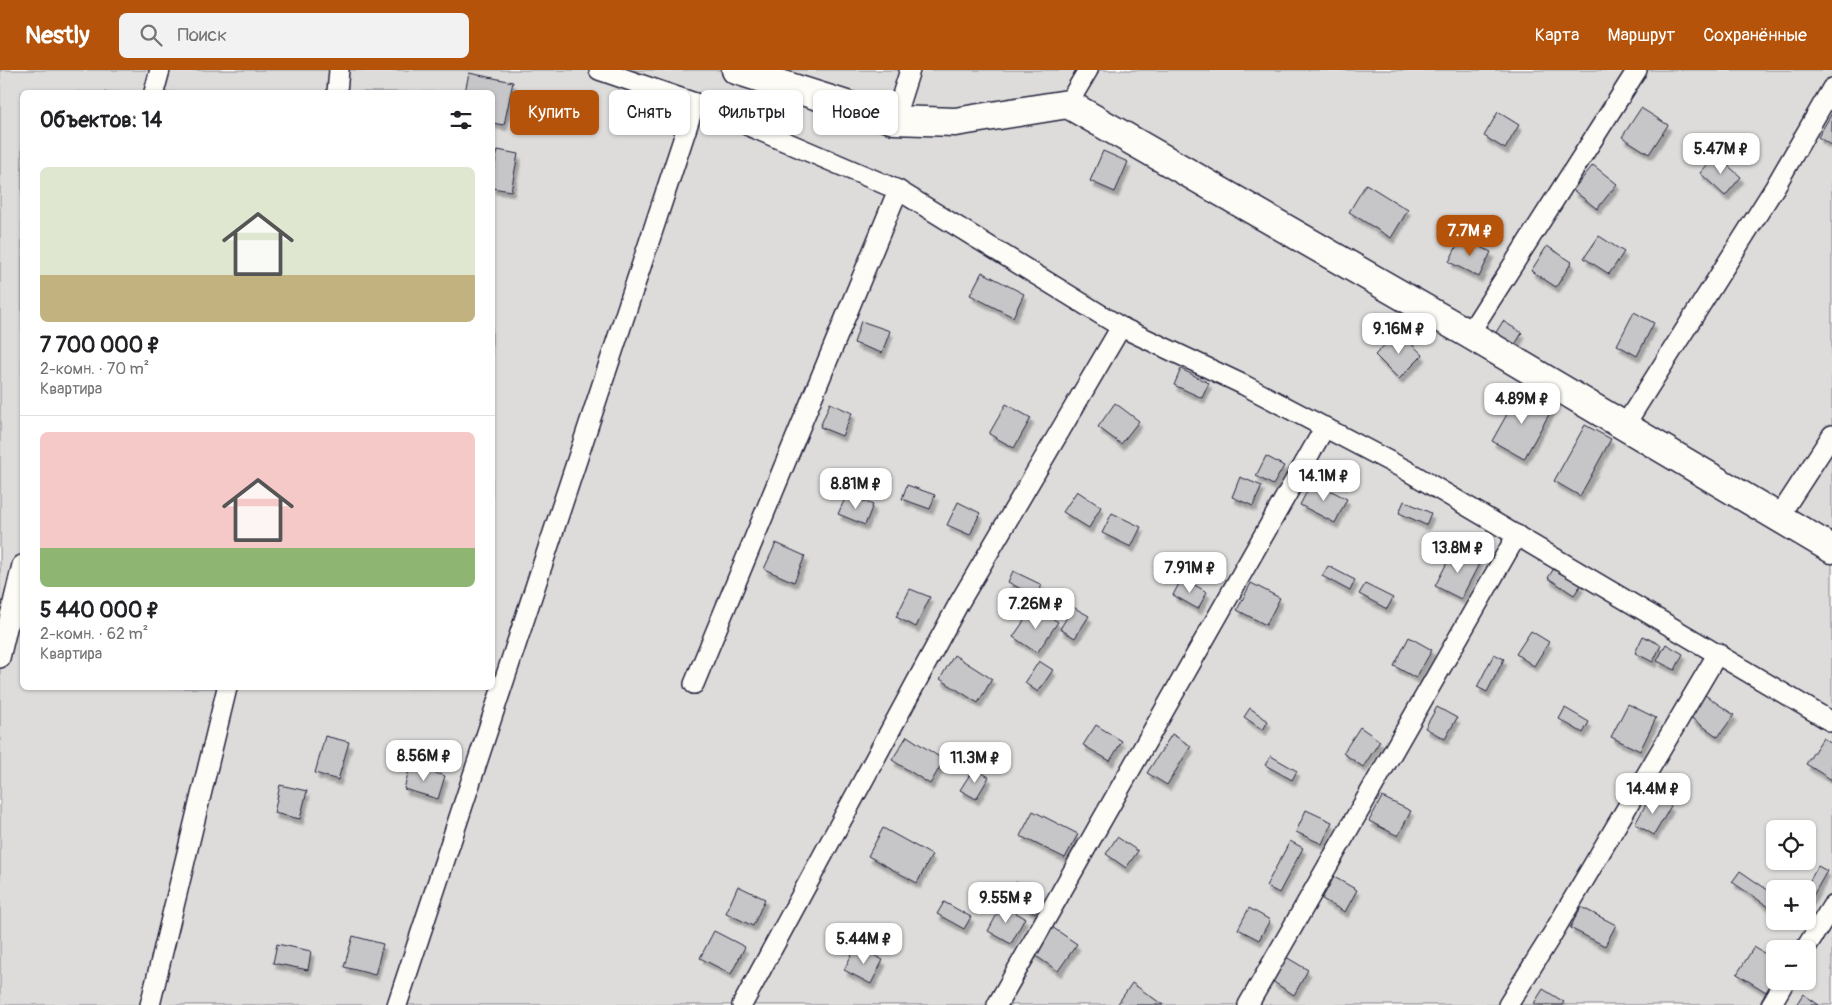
<!DOCTYPE html>
<html lang="ru">
<meta charset="utf-8">
<style>
:root{--surface:#fff;--page:#f2f2f2;--text:#202124;--muted:#757577;--line:#e0e0e0;--accent:#b45309}
body{margin:0;font-family:Pangolin,sans-serif;background:var(--page);color:var(--text);height:100vh;display:flex;flex-direction:column;font-size:19px;white-space:nowrap}
*{box-sizing:border-box;margin:0}
p{font-size:16px;color:var(--muted)}
.icon{flex:none;width:28px;height:28px;fill:none;stroke:currentColor;stroke-width:2;stroke-linecap:round;stroke-linejoin:round}
.map{position:relative;flex:1;overflow:hidden}
.panel{position:absolute;left:20px;top:20px;width:475px;height:600px;display:flex;flex-direction:column;background:var(--surface);border-radius:8px;box-shadow:0 1px 4px #0004}
.panel>*{flex:none}
.banner{position:absolute;left:510px;top:20px;width:475px;height:45px;display:flex;gap:10px}
.tools{position:absolute;left:1766px;top:750px;display:grid;gap:10px}
.tools a{display:grid;place-items:center;width:50px;height:50px;border-radius:8px;background:var(--surface);box-shadow:0 1px 4px #0004;font-size:25px}
.price{position:absolute;translate:-50% -42px;padding:0 11px;border-radius:10px;background:#fff;color:#222;font-size:16px;line-height:32px;filter:drop-shadow(0 1px 2px #0008)}
.price::after{content:'';position:absolute;left:50%;top:30px;width:15px;height:11px;margin-left:-8px;background:inherit;clip-path:polygon(0 0,100% 0,50% 100%)}
.price.on{background:var(--accent);color:#fff}
ul{padding:0;list-style:none}
li{display:grid;align-content:center;gap:10px;height:265px;padding:0 20px}
li+li{border-top:1px solid var(--line)}
li span{display:grid;place-items:center;height:155px;border-radius:8px;color:#555}
li>.icon{margin-inline-start:auto}
span .icon{width:90px;height:90px;fill:#fffc;stroke-width:1}
li b{font-size:21px}
h2{display:flex;justify-content:space-between;align-items:center;height:60px;padding:0 20px;font-size:21px}
.pill{padding:0 18px;border-radius:8px;background:var(--surface);box-shadow:0 1px 4px #0004;font-size:18px;line-height:45px}
.pill.on{background:var(--accent);color:#fff}
header{display:flex;align-items:center;gap:30px;box-sizing:border-box;height:70px;padding:0 25px;background:var(--accent);color:#fff}
header strong{font-size:24px}
nav{display:flex;gap:28px;margin-inline-start:auto;font-size:18px}
.search{width:350px;height:45px;background:var(--page);display:flex;align-items:center;gap:12px;box-sizing:border-box;padding:0 18px;border-radius:8px;color:var(--muted);font-size:19px}
.map>svg:first-child{display:block}
.green{fill:#dddcdb;stroke:#807f8b;fill-rule:evenodd}
.building{fill:#c6c6c8;stroke:#22223b;filter:url(#shadow)}
.lines{fill:none;stroke-linecap:round;stroke-linejoin:round}
.service-casing{stroke:#22223b;stroke-width:22}
.minor-casing{stroke:#22223b;stroke-width:31}
.service{stroke:#fdfcf7;stroke-width:19}
.minor{stroke:#fdfcf7;stroke-width:28}
</style>
<header>
<strong>Nestly</strong>
<div class="search"><svg class="icon" aria-label="search" viewBox="0 0 24 24"><circle cx="10" cy="10" r="6"/><path d="M15 15l6 6"/></svg>Поиск</div>
<nav><a>Карта</a><a>Маршрут</a><a>Сохранённые</a></nav>
</header>
<div class="map">
<svg width="1832" height="935" viewBox="0 0 1832 935">
<defs>
<filter id="shadow"><feDropShadow dx="3" dy="5.5" stdDeviation="1" flood-color="#0004"/></filter>
</defs>
<rect width="100%" height="100%" fill="#fdfcf7"/>
<filter id="ink" filterUnits="userSpaceOnUse"><feTurbulence type="fractalNoise" baseFrequency=".02" numOctaves="2"/><feDisplacementMap in="SourceGraphic" scale="10" xChannelSelector="R" yChannelSelector="G"/><feConvolveMatrix kernelMatrix="1 2 1 2 8 2 1 2 1" color-interpolation-filters="sRGB"/></filter>
<g filter="url(#ink)">
<path class="green" d="M0,0H1832V935H0ZM22,22H492V618H22ZM1775,759H1808V791H1775ZM1775,819H1808V851H1775ZM1775,879H1808V911H1775Z"/>
<g class="building">
<polygon points="469,3 513,12 504,55 492,53 492,22 465,22"/>
<polygon points="1641,38 1668,55 1649,84 1622,67"/>
<polygon points="1498,42 1519,55 1505,79 1484,66"/>
<polygon points="1832,43 1832,76 1818,67"/>
<polygon points="498,80 518,84 511,121 492,118 492,106"/>
<polygon points="1103,81 1128,92 1115,122 1090,111"/>
<polygon points="1716,85 1741,107 1725,126 1700,103"/>
<polygon points="1593,95 1617,114 1597,139 1573,120"/>
<polygon points="1366,114 1408,140 1391,168 1349,142"/>
<polygon points="1599,166 1624,182 1609,204 1584,188"/>
<polygon points="1461,167 1491,182 1479,207 1449,192"/>
<polygon points="1547,176 1572,192 1556,217 1531,201"/>
<polygon points="982,202 1024,224 1013,247 970,225"/>
<polygon points="1634,242 1654,253 1637,286 1617,275"/>
<polygon points="861,251 890,261 882,283 854,273"/>
<polygon points="1503,251 1522,263 1511,281 1492,269"/>
<polygon points="1398,261 1423,285 1399,309 1375,285"/>
<polygon points="1181,299 1209,313 1202,328 1174,315"/>
<polygon points="1520,321 1552,339 1524,389 1492,371"/>
<polygon points="830,333 852,343 842,366 820,357"/>
<polygon points="1115,333 1139,351 1121,374 1098,357"/>
<polygon points="1006,334 1031,348 1014,378 989,364"/>
<polygon points="1585,355 1611,369 1580,426 1554,411"/>
<polygon points="1266,386 1284,396 1273,415 1256,406"/>
<polygon points="1240,407 1262,416 1253,436 1232,427"/>
<polygon points="1312,411 1347,429 1335,453 1300,435"/>
<polygon points="907,415 935,425 930,439 902,429"/>
<polygon points="1077,421 1101,437 1089,458 1063,442"/>
<polygon points="847,424 873,435 865,455 838,444"/>
<polygon points="1404,431 1431,443 1426,455 1399,443"/>
<polygon points="958,432 980,443 970,465 947,455"/>
<polygon points="1112,443 1141,457 1131,477 1102,463"/>
<polygon points="776,473 805,486 794,512 764,499"/>
<polygon points="1454,479 1480,492 1461,529 1435,516"/>
<polygon points="1328,496 1355,510 1350,521 1322,506"/>
<polygon points="1554,498 1581,515 1574,525 1548,508"/>
<polygon points="1013,501 1042,515 1036,527 1008,512"/>
<polygon points="1182,508 1207,522 1198,539 1173,525"/>
<polygon points="1251,513 1280,528 1266,555 1237,540"/>
<polygon points="1365,514 1393,528 1387,539 1359,524"/>
<polygon points="910,519 930,527 916,557 896,547"/>
<polygon points="1034,536 1058,552 1037,583 1013,567"/>
<polygon points="1073,537 1089,546 1075,568 1060,559"/>
<polygon points="1531,561 1549,572 1534,596 1516,584"/>
<polygon points="1643,566 1661,575 1653,592 1635,583"/>
<polygon points="1409,567 1432,580 1416,608 1394,596"/>
<polygon points="1666,574 1683,584 1675,600 1657,591"/>
<polygon points="1494,584 1504,589 1487,622 1477,617"/>
<polygon points="954,585 992,609 978,633 940,609"/>
<polygon points="1039,591 1053,600 1038,622 1025,613"/>
<polygon points="1705,625 1734,645 1718,667 1690,647"/>
<polygon points="1628,634 1656,648 1640,681 1611,667"/>
<polygon points="1437,637 1457,648 1445,669 1425,658"/>
<polygon points="1250,638 1268,651 1263,660 1244,647"/>
<polygon points="1565,638 1589,652 1583,663 1559,649"/>
<polygon points="1096,655 1122,671 1110,691 1083,675"/>
<polygon points="1360,657 1380,671 1363,697 1343,683"/>
<polygon points="1172,664 1191,676 1167,715 1147,703"/>
<polygon points="325,666 349,672 338,710 315,703"/>
<polygon points="907,666 944,690 930,714 892,690"/>
<polygon points="1823,668 1832,674 1832,710 1806,694"/>
<polygon points="1271,686 1297,701 1292,710 1265,695"/>
<polygon points="410,696 445,706 438,729 404,719"/>
<polygon points="974,698 989,707 976,729 960,720"/>
<polygon points="280,715 307,721 300,749 274,743"/>
<polygon points="1651,725 1671,736 1654,765 1635,754"/>
<polygon points="1382,727 1411,741 1398,766 1369,751"/>
<polygon points="1306,740 1332,752 1322,774 1296,762"/>
<polygon points="1033,741 1078,764 1065,788 1020,766"/>
<polygon points="883,758 932,785 917,813 868,786"/>
<polygon points="1117,767 1138,781 1126,798 1106,784"/>
<polygon points="1290,771 1303,778 1279,823 1266,816"/>
<polygon points="1818,796 1827,801 1810,831 1808,829 1808,819 1805,819"/>
<polygon points="1740,801 1775,825 1775,828 1769,837 1732,812"/>
<polygon points="1334,807 1357,820 1345,842 1322,829"/>
<polygon points="1016,812 1044,829 1035,843 1008,826"/>
<polygon points="738,816 765,829 753,856 726,843"/>
<polygon points="944,832 971,847 964,859 937,844"/>
<polygon points="1002,835 1025,848 1011,874 988,861"/>
<polygon points="1581,837 1616,855 1605,876 1570,858"/>
<polygon points="1249,838 1270,850 1259,870 1238,859"/>
<polygon points="1052,857 1077,874 1058,901 1033,884"/>
<polygon points="714,861 745,877 731,904 700,888"/>
<polygon points="353,866 383,874 375,905 344,897"/>
<polygon points="277,874 311,881 308,900 273,893"/>
<polygon points="856,876 883,890 871,914 844,900"/>
<polygon points="1754,877 1775,890 1775,908 1766,922 1737,904"/>
<polygon points="1286,887 1308,900 1294,925 1272,911"/>
<polygon points="1132,913 1163,935 1117,935"/>
<polygon points="1543,919 1564,932 1562,935 1533,935"/>
<polygon points="1803,924 1819,935 1796,935"/>
</g>
<g class="lines">
<g class="service-casing">
<g id="service">
<polyline points="599,0 695,33 898,120 1121,257 1244,315 1406,400 1832,652"/>
<polyline points="154,22 160,0"/>
<polyline points="337,22 339,0"/>
<polyline points="1068,34 1088,0"/>
<polyline points="894,50 910,0"/>
<polyline points="1469,264 1637,0"/>
<polyline points="1625,355 1775,117 1832,18"/>
<polyline points="1778,448 1832,365"/>
<polyline points="0,588 22,495"/>
<polyline points="694,614 898,120"/>
<polyline points="1805,879 1832,836"/>
<polyline points="150,935 227,618"/>
<polyline points="397,935 695,33"/>
<polyline points="742,935 959,533 1121,257"/>
<polyline points="997,935 1325,357"/>
<polyline points="1248,935 1517,465"/>
<polyline points="1508,935 1553,863 1718,583"/>
<polyline points="1771,935 1785,911"/>
</g>
</g>
<g class="minor-casing">
<polyline id="minor" points="736,0 894,50 955,52 1068,34 1469,264 1832,479"/>
</g>
<use href="#service" class="service"/>
<use href="#minor" class="minor"/>
</g>
</g>
</svg>
<div class="tools">
<a><svg class="icon" aria-label="locate" viewBox="0 0 24 24"><circle cx="12" cy="12" r="6"/><path d="M12 2v4M12 18v4M2 12h4M18 12h4"/></svg></a>
<a>+</a>
<a>−</a>
</div>
<b class="price" style="left:1721px;top:105px">5.47M ₽</b>
<b class="price on" style="left:1470px;top:187px">7.7M ₽</b>
<b class="price" style="left:1399px;top:285px">9.16M ₽</b>
<b class="price" style="left:1522px;top:355px">4.89M ₽</b>
<b class="price" style="left:1324px;top:432px">14.1M ₽</b>
<b class="price" style="left:856px;top:440px">8.81M ₽</b>
<b class="price" style="left:1458px;top:504px">13.8M ₽</b>
<b class="price" style="left:1190px;top:524px">7.91M ₽</b>
<b class="price" style="left:1036px;top:560px">7.26M ₽</b>
<b class="price" style="left:424px;top:712px">8.56M ₽</b>
<b class="price" style="left:975px;top:714px">11.3M ₽</b>
<b class="price" style="left:1653px;top:745px">14.4M ₽</b>
<b class="price" style="left:1006px;top:854px">9.55M ₽</b>
<b class="price" style="left:864px;top:895px">5.44M ₽</b>
<div class="banner">
<a class="pill on">Купить</a>
<a class="pill">Снять</a>
<a class="pill">Фильтры</a>
<a class="pill">Новое</a>
</div>
<section class="panel">
<h2>Объектов: 14<svg class="icon" aria-label="filters" viewBox="0 0 24 24"><path d="M4 7h16M4 17h16"/><circle cx="9" cy="7" r="2"/><circle cx="15" cy="17" r="2"/></svg></h2>
<ul>
<li><span style="background:linear-gradient(#dfe7d0 70%,#c2b280 0)"><svg class="icon" aria-label="home" viewBox="0 0 24 24"><path d="M3 11l9-7 9 7M6 9v11h12V9"/></svg></span><div><b>7 700 000 ₽</b><p>2-комн. · 70 m²</p><p>Квартира</p></div></li>
<li><span style="background:linear-gradient(#f6c9c9 75%,#8fb573 0)"><svg class="icon" aria-label="home" viewBox="0 0 24 24"><path d="M3 11l9-7 9 7M6 9v11h12V9"/></svg></span><div><b>5 440 000 ₽</b><p>2-комн. · 62 m²</p><p>Квартира</p></div></li>
</ul>
</section>
</div>
